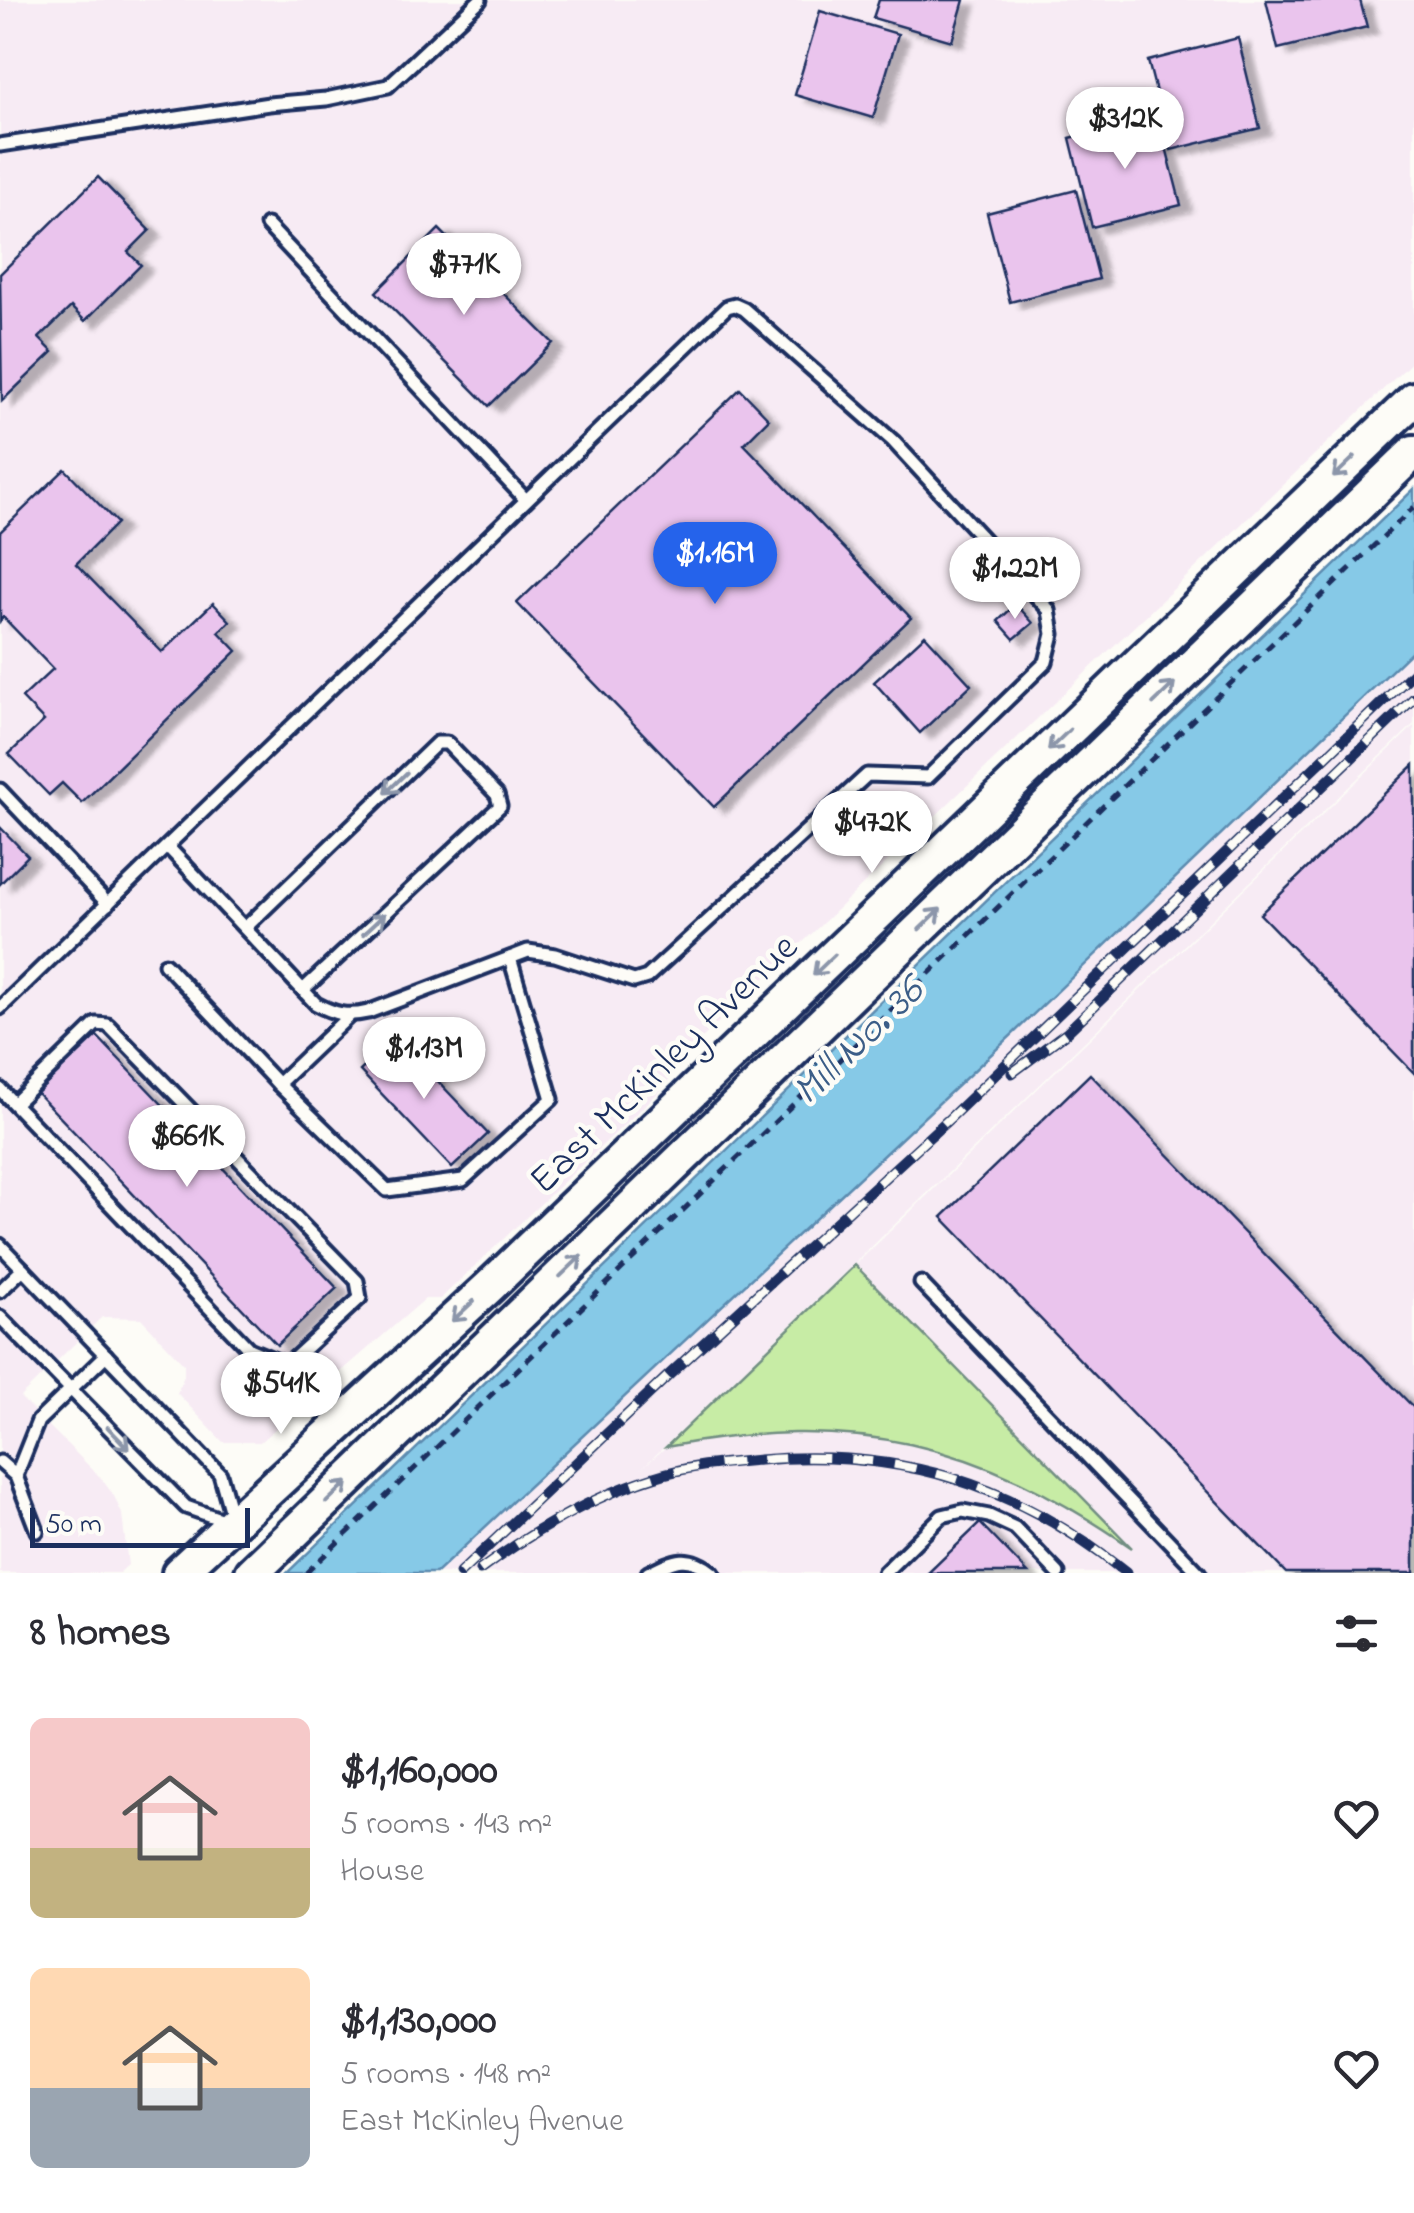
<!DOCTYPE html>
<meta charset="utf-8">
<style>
:root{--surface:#fff;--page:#f7f7f7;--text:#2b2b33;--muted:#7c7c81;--accent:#2563eb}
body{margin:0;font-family:"Indie Flower",sans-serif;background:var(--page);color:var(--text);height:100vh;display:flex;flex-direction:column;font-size:38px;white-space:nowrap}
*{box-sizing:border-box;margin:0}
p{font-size:32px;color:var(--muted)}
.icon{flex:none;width:55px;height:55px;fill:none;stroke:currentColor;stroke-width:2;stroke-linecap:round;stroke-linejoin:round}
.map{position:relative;height:1573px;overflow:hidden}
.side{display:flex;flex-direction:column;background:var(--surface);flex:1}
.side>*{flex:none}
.scale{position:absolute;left:30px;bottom:25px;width:220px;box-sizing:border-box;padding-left:10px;border:5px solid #1b2f5e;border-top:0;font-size:28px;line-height:35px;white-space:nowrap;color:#1b2f5e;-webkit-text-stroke:8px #fdfcf7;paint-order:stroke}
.price{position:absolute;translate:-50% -85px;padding:0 22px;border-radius:35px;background:#fff;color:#222;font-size:32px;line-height:65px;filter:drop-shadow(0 2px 5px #0008)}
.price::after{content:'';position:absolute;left:50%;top:60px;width:30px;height:22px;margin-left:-15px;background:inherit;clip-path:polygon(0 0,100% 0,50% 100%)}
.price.selected{background:var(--accent);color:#fff}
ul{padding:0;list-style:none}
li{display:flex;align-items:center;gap:30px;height:250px;padding:0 30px}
li span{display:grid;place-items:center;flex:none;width:280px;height:200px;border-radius:15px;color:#555}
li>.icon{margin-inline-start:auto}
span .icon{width:120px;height:120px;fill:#fffc;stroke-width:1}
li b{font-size:42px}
h2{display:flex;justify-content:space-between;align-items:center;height:120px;padding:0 30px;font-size:42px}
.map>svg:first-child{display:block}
.built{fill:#f7ebf4}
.green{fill:#c7eca5;stroke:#718e82;stroke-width:2.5}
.water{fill:#86c9e7;stroke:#5b8bb0;stroke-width:2.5}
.building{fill:#eac4ed;stroke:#1b2f5e;stroke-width:2.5;filter:url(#shadow)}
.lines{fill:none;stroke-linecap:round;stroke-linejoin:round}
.service-casing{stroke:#1b2f5e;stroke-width:19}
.secondary-casing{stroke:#1b2f5e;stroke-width:40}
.path{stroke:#1b2f5e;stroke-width:5;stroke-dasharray:10 8;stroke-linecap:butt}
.service{stroke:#fdfcf7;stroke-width:11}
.secondary{stroke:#fdfcf7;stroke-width:32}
.rail-casing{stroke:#1b2f5e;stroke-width:11}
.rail{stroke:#fdfcf7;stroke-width:8;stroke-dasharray:22;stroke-linecap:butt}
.oneway{stroke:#8c96aa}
.labels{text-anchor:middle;stroke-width:9;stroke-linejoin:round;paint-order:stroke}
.street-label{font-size:40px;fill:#1b2f5e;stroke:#fdfcf7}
.water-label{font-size:42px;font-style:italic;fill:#3b5d87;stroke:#fdfcf7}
</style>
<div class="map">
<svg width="1414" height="1573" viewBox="0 0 1414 1573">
<defs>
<filter id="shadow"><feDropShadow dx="11" dy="6" stdDeviation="2.5" flood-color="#0004"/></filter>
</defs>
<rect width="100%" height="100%" fill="#fdfcf7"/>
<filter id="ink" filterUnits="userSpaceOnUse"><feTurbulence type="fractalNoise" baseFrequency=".01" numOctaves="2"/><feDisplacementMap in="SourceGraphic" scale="20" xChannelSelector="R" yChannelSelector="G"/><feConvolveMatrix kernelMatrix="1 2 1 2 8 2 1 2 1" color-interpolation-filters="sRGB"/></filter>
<g filter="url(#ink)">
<g class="built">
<polygon points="0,0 1414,0 1414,360 700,1040 660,1091 440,1299 425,1299 260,1442 223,1442 177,1393 184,1376 184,1364 141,1318 102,1317 20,1397 101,1478 114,1496 122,1514 128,1565 119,1573 0,1573"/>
<polygon points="1414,649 1414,724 641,1469 666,1447 727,1436 793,1431 849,1434 914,1444 977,1462 1029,1484 1078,1511 1125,1543 855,1265 1414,726 1414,1573 436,1573 1015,1032"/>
</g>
<path class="green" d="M855,1265L1132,1548C978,1441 851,1412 666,1447Z"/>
<polygon class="water" points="1414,489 1414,649 1015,1032 436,1573 287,1573"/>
<g class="building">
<polygon points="879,0 964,0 952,41 873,18"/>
<polygon points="1266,0 1360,0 1367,27 1278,49"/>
<polygon points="820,11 898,34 873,118 795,95"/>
<polygon points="1238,38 1260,128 1171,150 1148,61"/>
<polygon points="1158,116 1181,205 1092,227 1070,138"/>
<polygon points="98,177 150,230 128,252 141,265 85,321 71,307 39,338 53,352 2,401 0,274"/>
<polygon points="1076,190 1099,279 1010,302 987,213"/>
<polygon points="439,229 553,343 489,406 376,292"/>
<polygon points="740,389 769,419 744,444 911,618 714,807 517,603"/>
<polygon points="65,469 117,523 76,564 162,652 213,603 230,621 219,632 237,651 82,803 62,783 49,795 9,754 44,721 22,698 53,669 3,617 0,621 0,532"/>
<polygon points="1016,604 1033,623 1014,639 998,621"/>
<polygon points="925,635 971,685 920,733 874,682"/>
<polygon points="1414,765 1414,1073 1260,914"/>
<polygon points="0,827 28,856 0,884"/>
<polygon points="97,1036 337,1288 277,1345 37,1093"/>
<polygon points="396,1037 488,1134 452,1168 360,1071"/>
<polygon points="1090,1074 1414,1408 1414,1573 1286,1573 942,1217"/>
<polygon points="980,1523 1028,1573 928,1573"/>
</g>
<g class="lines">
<g class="service-casing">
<g id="service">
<polyline points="0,145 269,104 326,99 388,86 480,0"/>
<polyline points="267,225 526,500"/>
<polyline points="0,790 108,904"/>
<polyline points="245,928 437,743 447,743 497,795 500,806 303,990"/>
<polyline points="165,964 278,1084 349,1016"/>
<path d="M0,1008L167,846L727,307L735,305L744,309L893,441L1049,610L1053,634L1046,662L928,777L867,775L647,977L634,981L555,955L528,951L368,1012C347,1017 335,1014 316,1004L167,846"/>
<polyline points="278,1084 387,1190 463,1180 552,1099 510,958"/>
<polyline points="0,1089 14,1104 249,1349 287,1365 360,1298 357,1281 108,1025 96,1024 14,1104"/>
<polyline points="0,1245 220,1474 234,1524 186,1507 0,1317"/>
<polyline points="921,1283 1199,1573"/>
<polyline points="0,1291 23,1269"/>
<polyline points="0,1462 16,1476 37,1531"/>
<polyline points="16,1476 38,1421 106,1355"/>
<path d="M648,1573C675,1559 688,1553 713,1573"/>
<polyline points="884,1573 942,1516 963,1511 989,1516 1015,1528 1058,1573"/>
</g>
</g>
<g class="secondary-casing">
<g id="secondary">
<polyline points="179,1573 490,1286 1414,399"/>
<polyline points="252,1573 1414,452"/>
</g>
</g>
<polyline class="path" points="306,1573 1414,507"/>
<use href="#service" class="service"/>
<use href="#secondary" class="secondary"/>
<g class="rail-casing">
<g id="rail">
<polyline points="1012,1073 1067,1032 1414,698"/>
<path d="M480,1570C532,1532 593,1496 654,1477C687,1466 725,1463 759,1460C900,1448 1016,1484 1126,1573"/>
<polyline points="460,1573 669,1375 950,1118 1414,672"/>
</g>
</g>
<use href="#rail" class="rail"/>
</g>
<defs><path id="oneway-shaft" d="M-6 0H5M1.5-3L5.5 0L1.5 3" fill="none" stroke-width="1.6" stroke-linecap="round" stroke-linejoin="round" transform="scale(2.5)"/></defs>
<g class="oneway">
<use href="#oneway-shaft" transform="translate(1344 467) rotate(136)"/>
<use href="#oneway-shaft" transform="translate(1164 693) rotate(-44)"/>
<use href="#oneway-shaft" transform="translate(1059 740) rotate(136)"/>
<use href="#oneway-shaft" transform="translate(396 783) rotate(136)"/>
<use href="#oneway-shaft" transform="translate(930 919) rotate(-44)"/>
<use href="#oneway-shaft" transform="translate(374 924) rotate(-43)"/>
<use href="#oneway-shaft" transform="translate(824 965) rotate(136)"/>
<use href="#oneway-shaft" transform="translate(571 1266) rotate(-44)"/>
<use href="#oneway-shaft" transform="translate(463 1311) rotate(137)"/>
<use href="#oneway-shaft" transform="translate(118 1438) rotate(46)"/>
<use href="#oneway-shaft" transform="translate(337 1492) rotate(-44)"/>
</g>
</g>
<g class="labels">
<g class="street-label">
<text transform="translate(662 1062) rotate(-44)" y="14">East McKinley Avenue</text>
</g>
<g class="water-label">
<text transform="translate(856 1039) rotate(-44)" y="15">Mill No. 36</text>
</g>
</g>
</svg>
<div class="scale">50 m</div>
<b class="price" style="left:1125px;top:172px">$312K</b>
<b class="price" style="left:464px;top:318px">$771K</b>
<b class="price selected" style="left:715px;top:607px">$1.16M</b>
<b class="price" style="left:1015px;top:622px">$1.22M</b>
<b class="price" style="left:872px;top:876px">$472K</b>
<b class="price" style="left:424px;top:1102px">$1.13M</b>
<b class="price" style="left:187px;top:1190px">$661K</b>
<b class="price" style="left:281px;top:1437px">$541K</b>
</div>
<section class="side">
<h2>8 homes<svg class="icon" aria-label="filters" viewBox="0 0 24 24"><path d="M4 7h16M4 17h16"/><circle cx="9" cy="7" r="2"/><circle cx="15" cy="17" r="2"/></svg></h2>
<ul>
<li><span style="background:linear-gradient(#f6c9c9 65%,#c2b280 0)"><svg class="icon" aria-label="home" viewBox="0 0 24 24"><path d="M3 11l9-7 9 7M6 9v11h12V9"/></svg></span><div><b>$1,160,000</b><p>5 rooms · 143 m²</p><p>House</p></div><svg class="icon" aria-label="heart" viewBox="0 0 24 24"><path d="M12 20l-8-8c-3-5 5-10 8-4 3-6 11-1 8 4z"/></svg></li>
<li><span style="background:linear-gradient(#ffd9b3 60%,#9aa5b1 0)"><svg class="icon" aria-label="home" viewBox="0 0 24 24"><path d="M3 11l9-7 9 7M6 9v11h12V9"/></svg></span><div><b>$1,130,000</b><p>5 rooms · 148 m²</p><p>East McKinley Avenue</p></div><svg class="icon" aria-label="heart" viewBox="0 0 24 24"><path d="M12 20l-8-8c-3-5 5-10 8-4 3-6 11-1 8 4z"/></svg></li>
</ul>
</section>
